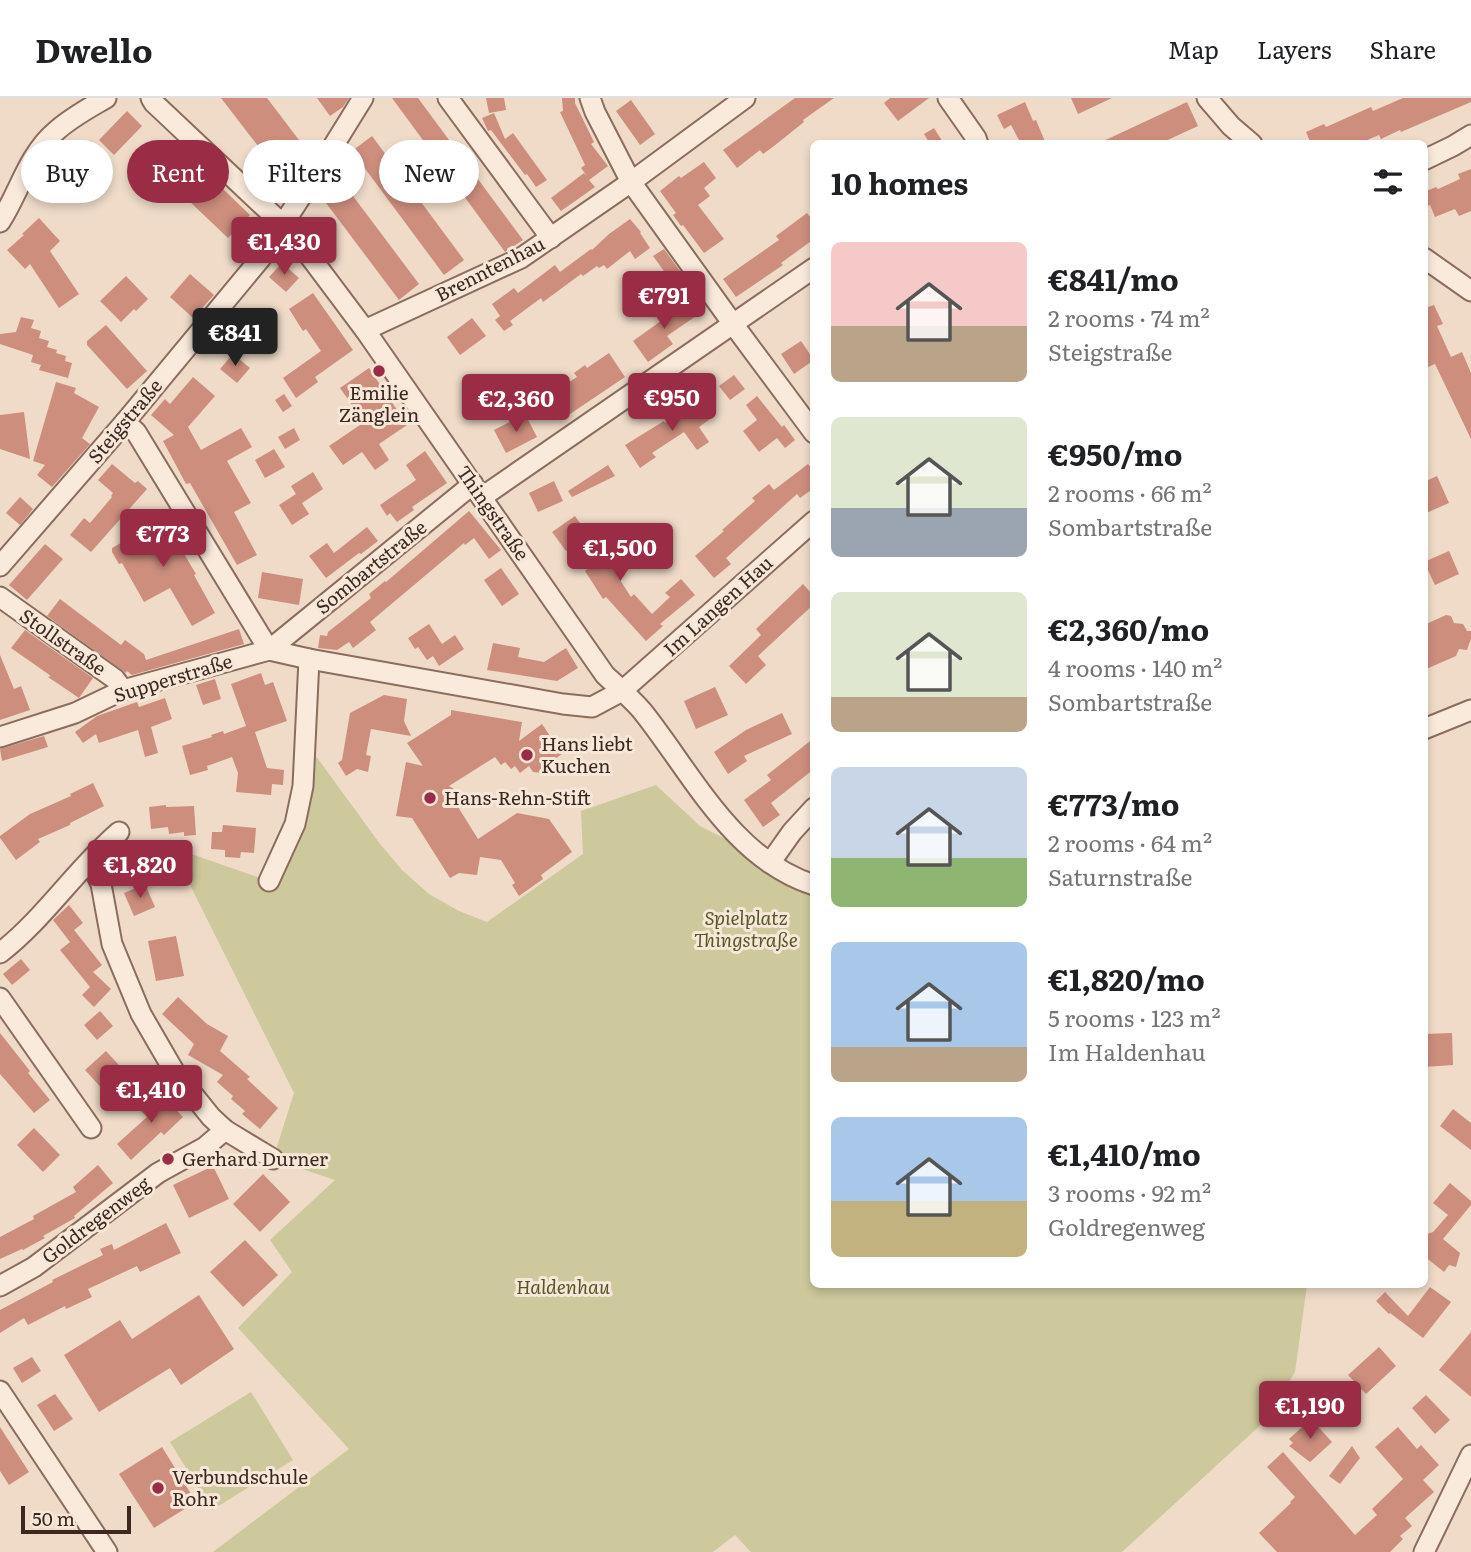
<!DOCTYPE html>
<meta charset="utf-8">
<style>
:root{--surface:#fff;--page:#f2f2f2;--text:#202124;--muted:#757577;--line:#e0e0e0;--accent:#9a2d45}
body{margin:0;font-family:Literata,serif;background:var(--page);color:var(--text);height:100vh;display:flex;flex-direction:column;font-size:26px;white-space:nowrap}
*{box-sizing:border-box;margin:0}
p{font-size:23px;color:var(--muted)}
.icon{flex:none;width:38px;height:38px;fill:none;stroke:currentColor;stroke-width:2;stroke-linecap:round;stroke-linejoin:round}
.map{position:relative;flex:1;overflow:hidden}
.side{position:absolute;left:810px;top:42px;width:618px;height:1148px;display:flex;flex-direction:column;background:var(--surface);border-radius:10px;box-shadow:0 4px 10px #0003}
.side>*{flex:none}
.guide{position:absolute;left:21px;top:42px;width:665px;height:63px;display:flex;gap:14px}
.scale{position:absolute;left:21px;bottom:18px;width:110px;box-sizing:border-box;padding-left:7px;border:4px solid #3c2820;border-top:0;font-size:19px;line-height:24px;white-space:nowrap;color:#3c2820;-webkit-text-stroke:5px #f6e7d8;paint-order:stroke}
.price{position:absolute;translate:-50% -60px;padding:0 16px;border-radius:7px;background:var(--accent);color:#fff;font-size:23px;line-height:46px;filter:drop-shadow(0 2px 4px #0008)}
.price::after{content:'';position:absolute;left:50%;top:42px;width:21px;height:16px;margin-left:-10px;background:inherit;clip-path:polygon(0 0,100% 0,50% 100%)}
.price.active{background:#222;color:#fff}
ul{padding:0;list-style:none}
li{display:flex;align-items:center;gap:21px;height:175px;padding:0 21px}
li span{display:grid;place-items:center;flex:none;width:196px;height:140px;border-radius:10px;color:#555}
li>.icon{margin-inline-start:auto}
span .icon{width:84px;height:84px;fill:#fffc;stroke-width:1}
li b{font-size:30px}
h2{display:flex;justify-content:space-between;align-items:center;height:84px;padding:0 21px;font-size:30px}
.pill{padding:0 24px;border-radius:32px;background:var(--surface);box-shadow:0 4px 10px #0003;font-size:24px;line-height:63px}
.pill.active{background:var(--accent);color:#fff}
header{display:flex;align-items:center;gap:42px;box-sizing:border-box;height:98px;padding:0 35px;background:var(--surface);border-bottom:2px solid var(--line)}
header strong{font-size:33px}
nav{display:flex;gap:38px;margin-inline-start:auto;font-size:24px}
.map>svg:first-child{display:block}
.green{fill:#cdc99c}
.building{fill:#cd8e7e}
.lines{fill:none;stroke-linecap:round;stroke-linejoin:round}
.minor-casing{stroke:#8b6c5d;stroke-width:23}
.minor{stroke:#f9eadc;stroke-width:19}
.poi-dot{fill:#9a2d45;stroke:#f6e7d8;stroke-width:2.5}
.labels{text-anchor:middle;stroke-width:6;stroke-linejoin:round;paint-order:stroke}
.street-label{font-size:19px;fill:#3c2820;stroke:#f6e7d8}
.poi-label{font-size:19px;fill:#3c2820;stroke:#f6e7d8;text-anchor:start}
.park-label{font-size:19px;font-style:italic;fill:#565827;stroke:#f6e7d8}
</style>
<header>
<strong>Dwello</strong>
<nav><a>Map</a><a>Layers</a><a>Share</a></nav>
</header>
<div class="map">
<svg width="1471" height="1454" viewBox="0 0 1471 1454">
<rect width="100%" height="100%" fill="#efdbc8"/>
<g class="green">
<polygon points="305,643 380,746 402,772 429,796 459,813 487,824 583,756 581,713 656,687 700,728 814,787 814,1186 1307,1187 1295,1274 1265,1323 1122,1454 751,1454 735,1437 713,1454 213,1454 349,1351 238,1230 292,1174 270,1142 335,1082 273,1061 294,995 171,749 269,783 295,726"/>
<polygon points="251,1294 293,1362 212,1412 170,1344"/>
</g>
<g class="building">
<polygon points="221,0 267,0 312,59 308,65 285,83"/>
<polygon points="317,0 349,0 343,9 330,18"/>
<polygon points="392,0 418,0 523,142 505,154"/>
<polygon points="486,0 504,0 506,12 489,15"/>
<polygon points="562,0 575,0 575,5 594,44 591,46 608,68 589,82 595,89 561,113 551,100 584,75 587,78 581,70 585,67 560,14 563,13"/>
<polygon points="795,0 834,0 803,22 804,24 774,48 763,56 760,52 737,70 723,52"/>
<polygon points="890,0 929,0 898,23 884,5"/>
<polygon points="1071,0 1112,0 1078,16"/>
<polygon points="1403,0 1471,0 1471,4 1401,34 1400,32 1381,41 1379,37 1360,45 1358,42 1350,46 1311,46 1306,34 1324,26 1326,29 1371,9 1373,13"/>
<polygon points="631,2 655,36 640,47 616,13"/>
<polygon points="1025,4 1033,23 1036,22 1046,46 1021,46 1011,27 1004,31 997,17"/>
<polygon points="1187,4 1198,28 1159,46 1097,46"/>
<polygon points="127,13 142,28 114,57 99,42"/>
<polygon points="494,15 505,41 513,35 547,82 536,89 527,76 525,77 491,32 488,33 482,20"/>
<polygon points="934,30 944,46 930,46 924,36"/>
<polygon points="372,38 464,162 444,177 352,53"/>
<polygon points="158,43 170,62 183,49 199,64 197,66 250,117 228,140 167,82 157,88 138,56"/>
<polygon points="704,64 716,80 704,90 710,98 698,107 724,141 704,155 683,127 681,128 673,117 676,115 660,93 679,78 681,80"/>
<polygon points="1471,71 1471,113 1459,118 1455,111 1435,119 1430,107 1424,109 1424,94 1436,89 1438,91 1460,81 1458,76"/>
<polygon points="341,82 419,186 399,202 320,97"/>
<polygon points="807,115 814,124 814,141 781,165 783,167 736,199 723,181 779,142 776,138"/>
<polygon points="39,120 60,143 50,153 79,196 59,210 30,166 25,171 7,152 24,137 22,136"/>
<polygon points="630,121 641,134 640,135 650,150 635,161 630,153 607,171 604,167 599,170 597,168 583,178 581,176 543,204 541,200 510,223 513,227 504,233 495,222 500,218 492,206 514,190 518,195 555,167 560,174 591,151 592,152 609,136"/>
<polygon points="664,151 680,173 669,180 653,158"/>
<polygon points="282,165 299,180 286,194 269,179"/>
<polygon points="190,176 214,197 193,220 170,199"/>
<polygon points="126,178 148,201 136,213 134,211 121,224 100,203"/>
<polygon points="313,195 353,252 315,279 318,284 296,300 283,280 321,253 306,231 303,233 289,211"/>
<polygon points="685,201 696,218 667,238 673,246 648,264 633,243 665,220 662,216"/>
<polygon points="1424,201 1428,209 1434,207 1443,226 1437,228 1451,259 1462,254 1471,275 1471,341 1435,266 1428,269 1424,263"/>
<polygon points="21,219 34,222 31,230 41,233 39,240 49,243 47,249 57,252 56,255 66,258 65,263 72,265 68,280 39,272 41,267 31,264 33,257 0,246 0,236 16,234"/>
<polygon points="472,220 486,238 460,257 447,239"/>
<polygon points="106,227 147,273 127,291 87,247 87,243"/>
<polygon points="801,243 814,262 794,276 781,256"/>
<polygon points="609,255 625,279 570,316 555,293 577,279 574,275 585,267 587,270"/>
<polygon points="233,256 250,270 237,285 220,271"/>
<polygon points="369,270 407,327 379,346 389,362 375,372 362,354 343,367 329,348 360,327 358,323 362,321 340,290"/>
<polygon points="734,277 745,291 730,302 719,288"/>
<polygon points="193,279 215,298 188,329 201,352 241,330 252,349 227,363 251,405 234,414 257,457 237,467 190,385 186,386 163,343 174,337 151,317 165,301 170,306"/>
<polygon points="56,284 76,290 74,295 99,309 82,340 90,346 52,389 37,377 45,367 33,363"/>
<polygon points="284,296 292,308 283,314 275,302"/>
<polygon points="757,298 782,329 784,327 795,342 785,350 777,340 759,354 743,333 757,322 746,307"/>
<polygon points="700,300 713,319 699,329 709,344 697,352 684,334 652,355 656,359 640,370 625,347 664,323 665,325"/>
<polygon points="24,314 30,361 0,351 0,317"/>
<polygon points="525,316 537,339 506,355 494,332"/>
<polygon points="294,330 300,342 285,351 278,339"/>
<polygon points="274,351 285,369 265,380 255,362"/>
<polygon points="425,353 447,385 412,409 414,412 397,424 390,415 387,418 380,407 416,382 406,367"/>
<polygon points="112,366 135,385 138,383 147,391 91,454 70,437 84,420 90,425 112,399 111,398 113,395 98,382"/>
<polygon points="808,366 814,373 814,390 800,400 797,396 726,460 731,466 714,480 695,458 724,433 722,432 755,403 752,400 769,386 774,392"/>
<polygon points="608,367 615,378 572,399 568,393"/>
<polygon points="313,374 323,391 302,405 309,416 292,427 279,407 296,396 291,388"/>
<polygon points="1437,378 1449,405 1424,416 1424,384"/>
<polygon points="554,383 563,403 538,414 529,395"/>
<polygon points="20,399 33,411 20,427 6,415"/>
<polygon points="469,413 501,452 489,461 474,440 465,447 464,445 370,524 376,532 353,550 349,544 337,552 318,550 320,537 327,538 328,534 371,500 369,496 385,483 386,484"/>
<polygon points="160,416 196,476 194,477 215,515 192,528 170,490 144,504 122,465 119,466 112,454 112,450 149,429 144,425"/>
<polygon points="575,418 591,441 593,440 631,499 634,496 652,516 670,499 665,495 681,481 695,497 660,526 663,528 646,543 606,499 603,501 585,473 589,470 574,448 566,453 552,434"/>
<polygon points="367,429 378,443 361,456 359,455 326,480 309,458 327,445 334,455"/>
<polygon points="45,446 63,461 27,502 9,487"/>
<polygon points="1449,453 1459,476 1435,487 1424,464"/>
<polygon points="501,470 519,496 502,508 484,482"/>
<polygon points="262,474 303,481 299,507 258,500"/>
<polygon points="803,486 814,498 814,506 758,558 766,567 746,586 729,568 761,537 756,531"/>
<polygon points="60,501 121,547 125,542 144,556 146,562 239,531 244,546 132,577 127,573 126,575 47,518"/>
<polygon points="1446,517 1451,518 1454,525 1463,526 1467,533 1471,533 1471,541 1467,552 1459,551 1456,558 1424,572 1424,527"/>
<polygon points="429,526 442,546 455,537 464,551 439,568 433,558 427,562 418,549 415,551 408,540"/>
<polygon points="25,532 93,580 79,600 48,579 51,578 11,550"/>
<polygon points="493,545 520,550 518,559 544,564 566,550 578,570 557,583 487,572"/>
<polygon points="0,557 14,591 21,588 30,612 0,622"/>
<polygon points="261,575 265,587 273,584 287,623 255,634 267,670 284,672 283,687 272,686 271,697 236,694 238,675 232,659 207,668 208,672 190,677 182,648 212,639 211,637 223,633 224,636 246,628 231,586"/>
<polygon points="215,581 221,601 203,607 196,587"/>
<polygon points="715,589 728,617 696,631 684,603"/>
<polygon points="384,597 407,601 404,623 411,638 371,631 366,657 371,658 368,674 357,671 346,678 338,665 342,662 350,615"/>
<polygon points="165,600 172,621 151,629 158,655 145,659 138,632 99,645 96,636 83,645 75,634 97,618 137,604 139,609"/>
<polygon points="451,612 522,624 519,643 542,626 562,656 546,667 544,675 533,674 529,668 520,675 515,668 511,671 505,664 501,667 495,659 449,688 461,695 458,709 478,741 517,715 549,721 572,754 541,777 543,781 519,798 512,787 515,785 501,762 480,759 477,777 459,775 450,780 412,720 396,718 406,664 423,668 407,645 451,617"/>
<polygon points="782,615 792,636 744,658 747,663 728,676 714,654 746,632"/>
<polygon points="44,638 48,649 2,663 0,651"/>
<polygon points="814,640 814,671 771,705 780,717 763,729 744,702 771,682 767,677"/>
<polygon points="93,685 104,708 70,725 70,727 38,741 40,744 16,762 0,740 0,738 30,716 71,698 70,696"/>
<polygon points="166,707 166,709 194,708 196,737 184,738 184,734 169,736 168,729 151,731 149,709"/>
<polygon points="223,727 256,730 254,755 241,754 240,760 225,759 225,752 211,751 212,734 222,734"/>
<polygon points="127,747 160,753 155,776 122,770"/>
<polygon points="145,786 155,809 134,818 124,795"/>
<polygon points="69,807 83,825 74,832 102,867 93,874 111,891 94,909 82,897 90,889 60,852 70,844 53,822"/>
<polygon points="176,838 184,878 156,883 148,843"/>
<polygon points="21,861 30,872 12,887 3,876"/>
<polygon points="178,899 207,926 228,938 220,953 250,979 247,981 278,1010 260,1031 242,1016 245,1013 231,1001 233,998 217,984 223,977 188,957 194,946 162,916"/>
<polygon points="100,913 113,928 97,942 84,927"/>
<polygon points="0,935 30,973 28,975 50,1002 34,1015 0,976"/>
<polygon points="1452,935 1453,967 1424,969 1424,936"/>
<polygon points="106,953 128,977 107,996 85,972"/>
<polygon points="146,967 155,977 144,986 135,976"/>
<polygon points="158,993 183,1019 164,1037 161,1034 131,1062 117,1046 147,1019 139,1011"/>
<polygon points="1453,1011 1471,1025 1471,1052 1440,1028"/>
<polygon points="34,1030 60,1057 43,1074 17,1047"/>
<polygon points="98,1067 113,1085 74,1118 75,1120 43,1138 45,1140 23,1152 22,1151 0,1161 0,1139 34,1121 33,1118 76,1094 73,1089"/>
<polygon points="213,1068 229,1101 189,1120 173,1087"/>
<polygon points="263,1076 290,1104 260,1134 233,1106"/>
<polygon points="1450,1085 1471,1103 1471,1107 1443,1141 1460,1155 1456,1169 1449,1167 1444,1174 1424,1158 1424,1137 1433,1134 1448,1117 1433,1105"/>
<polygon points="166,1125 181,1155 140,1174 137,1168 88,1191 92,1199 66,1211 65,1208 28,1227 24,1220 0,1235 0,1212 53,1184 52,1182 103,1157 100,1151 112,1146 114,1152"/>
<polygon points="245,1142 278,1177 243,1209 210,1174"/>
<polygon points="1430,1189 1451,1204 1423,1240 1390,1215 1389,1216 1376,1203 1385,1194 1408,1218"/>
<polygon points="199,1197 234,1251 181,1287 170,1270 99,1314 64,1257 120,1222 132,1241"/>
<polygon points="1471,1234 1471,1299 1439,1272"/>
<polygon points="1379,1249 1396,1268 1366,1296 1348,1277"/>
<polygon points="32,1259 41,1273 22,1285 13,1270"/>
<polygon points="55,1296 73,1321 54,1333 37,1307"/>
<polygon points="1426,1297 1450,1322 1435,1336 1412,1310"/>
<polygon points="1311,1321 1332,1344 1310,1364 1289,1348 1293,1345 1289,1341"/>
<polygon points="0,1329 29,1374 9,1387 0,1373"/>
<polygon points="1398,1329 1417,1351 1421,1347 1439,1367 1423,1382 1434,1394 1405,1420 1412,1428 1400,1438 1403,1441 1390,1454 1277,1454 1259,1435 1291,1405 1290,1404 1295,1399 1267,1369 1283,1354 1355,1437 1377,1417 1372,1411 1403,1381 1375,1349"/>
<polygon points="1352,1348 1360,1360 1340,1386 1329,1378"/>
<polygon points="162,1349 196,1404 154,1430 119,1376"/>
</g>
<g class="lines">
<g class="minor-casing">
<g id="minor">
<path d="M151,0L154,5L293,136L365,232L605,577C618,589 632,601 643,614C693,677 733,761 814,787"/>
<polyline points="448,0 551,140"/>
<polyline points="590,0 595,14 631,84 733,226 814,335"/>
<polyline points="948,0 976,40 978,46"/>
<polyline points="1207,0 1231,28 1252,46"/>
<polyline points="1424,62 1453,48 1471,37"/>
<path d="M0,124C19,95 28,57 55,34C70,20 89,10 106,0"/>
<polyline points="1424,160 1471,193"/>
<polyline points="365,232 521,160 631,84 745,0"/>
<polyline points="125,324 136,334 269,552 473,386"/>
<polyline points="482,399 814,170"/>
<polyline points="0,468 125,324 261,160 319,71 363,0"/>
<polyline points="0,499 115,581 123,592"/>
<polyline points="1424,631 1471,612"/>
<polyline points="0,639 75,615 123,592 269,552 309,561 563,606 592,609 622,593 814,423"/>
<polyline points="90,763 101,786 112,846 141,916 174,973 211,1019 225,1032 273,1061"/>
<polyline points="770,765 792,734 814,710"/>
<polyline points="269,783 295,726 303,688 309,561"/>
<path d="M0,855C45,820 76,771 119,734"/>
<polyline points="0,900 91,1030"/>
<polyline points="0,1188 34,1169 158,1075 205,1049 225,1032"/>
<polyline points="0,1293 107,1454"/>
<polyline points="1424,1454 1471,1357"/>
</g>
</g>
<use href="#minor" class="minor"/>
</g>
<g class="poi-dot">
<circle cx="379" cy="273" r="7"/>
<circle cx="527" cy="657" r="7"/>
<circle cx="430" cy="700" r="7"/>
<circle cx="168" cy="1061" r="7"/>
<circle cx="158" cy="1390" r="7"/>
</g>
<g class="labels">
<g class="street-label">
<text transform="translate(490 171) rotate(-27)" y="7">Brenntenhau</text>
<text transform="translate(125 323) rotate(-50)" y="7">Steigstraße</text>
<text transform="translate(493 415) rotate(55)" y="7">Thingstraße</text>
<text transform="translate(371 469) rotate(-39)" y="7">Sombartstraße</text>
<text transform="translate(718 508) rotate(-42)" y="7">Im Langen Hau</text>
<text transform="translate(63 544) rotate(35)" y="7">Stollstraße</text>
<text transform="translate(173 580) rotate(-17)" y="7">Supperstraße</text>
<text transform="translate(96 1122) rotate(-37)" y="7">Goldregenweg</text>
</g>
<g class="poi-label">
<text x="379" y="302" text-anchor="middle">Emilie<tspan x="379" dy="22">Zänglein</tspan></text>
<text x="541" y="653">Hans liebt<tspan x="541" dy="22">Kuchen</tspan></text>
<text x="444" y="707">Hans-Rehn-Stift</text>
<text x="182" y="1068">Gerhard Durner</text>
<text x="172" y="1386">Verbundschule<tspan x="172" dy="22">Rohr</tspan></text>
</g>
<g class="park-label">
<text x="746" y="827">Spielplatz<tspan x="746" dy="22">Thingstraße</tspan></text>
<text x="563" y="1196">Haldenhau</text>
</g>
</g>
</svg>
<div class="scale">50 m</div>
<b class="price" style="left:284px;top:179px">€1,430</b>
<b class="price" style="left:664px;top:233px">€791</b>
<b class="price active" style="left:235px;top:270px">€841</b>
<b class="price" style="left:672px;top:335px">€950</b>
<b class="price" style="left:516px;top:336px">€2,360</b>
<b class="price" style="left:163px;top:471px">€773</b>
<b class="price" style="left:620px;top:485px">€1,500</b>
<b class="price" style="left:140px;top:802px">€1,820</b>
<b class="price" style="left:151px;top:1027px">€1,410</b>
<b class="price" style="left:1310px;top:1343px">€1,190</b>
<div class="guide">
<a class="pill">Buy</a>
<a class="pill active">Rent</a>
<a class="pill">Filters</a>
<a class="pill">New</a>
</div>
<section class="side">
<h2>10 homes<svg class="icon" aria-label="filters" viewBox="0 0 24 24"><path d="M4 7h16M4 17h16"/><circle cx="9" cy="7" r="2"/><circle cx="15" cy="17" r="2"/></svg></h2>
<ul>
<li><span style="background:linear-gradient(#f6c9c9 60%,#b9a48a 0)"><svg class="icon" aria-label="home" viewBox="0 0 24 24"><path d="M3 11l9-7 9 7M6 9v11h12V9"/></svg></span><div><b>€841/mo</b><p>2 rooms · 74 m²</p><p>Steigstraße</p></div></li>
<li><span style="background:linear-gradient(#dfe7d0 65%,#9aa5b1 0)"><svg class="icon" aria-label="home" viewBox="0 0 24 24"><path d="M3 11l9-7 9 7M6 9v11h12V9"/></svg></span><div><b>€950/mo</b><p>2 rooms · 66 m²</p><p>Sombartstraße</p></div></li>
<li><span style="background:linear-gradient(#dfe7d0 75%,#b9a48a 0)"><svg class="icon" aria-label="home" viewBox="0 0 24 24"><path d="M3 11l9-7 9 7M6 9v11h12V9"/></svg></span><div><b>€2,360/mo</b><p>4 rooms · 140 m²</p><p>Sombartstraße</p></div></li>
<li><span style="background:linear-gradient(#c9d6e8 65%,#8fb573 0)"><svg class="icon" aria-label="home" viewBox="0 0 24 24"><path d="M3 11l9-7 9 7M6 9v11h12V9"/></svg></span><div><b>€773/mo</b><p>2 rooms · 64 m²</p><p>Saturnstraße</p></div></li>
<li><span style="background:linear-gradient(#a9c7e8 75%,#b9a48a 0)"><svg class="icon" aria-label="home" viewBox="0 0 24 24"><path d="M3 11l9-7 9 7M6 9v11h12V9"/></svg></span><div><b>€1,820/mo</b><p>5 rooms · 123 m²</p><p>Im Haldenhau</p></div></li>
<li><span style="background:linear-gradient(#a9c7e8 60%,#c2b280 0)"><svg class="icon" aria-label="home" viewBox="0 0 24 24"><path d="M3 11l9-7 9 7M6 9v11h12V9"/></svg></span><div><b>€1,410/mo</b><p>3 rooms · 92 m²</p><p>Goldregenweg</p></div></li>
</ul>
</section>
</div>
